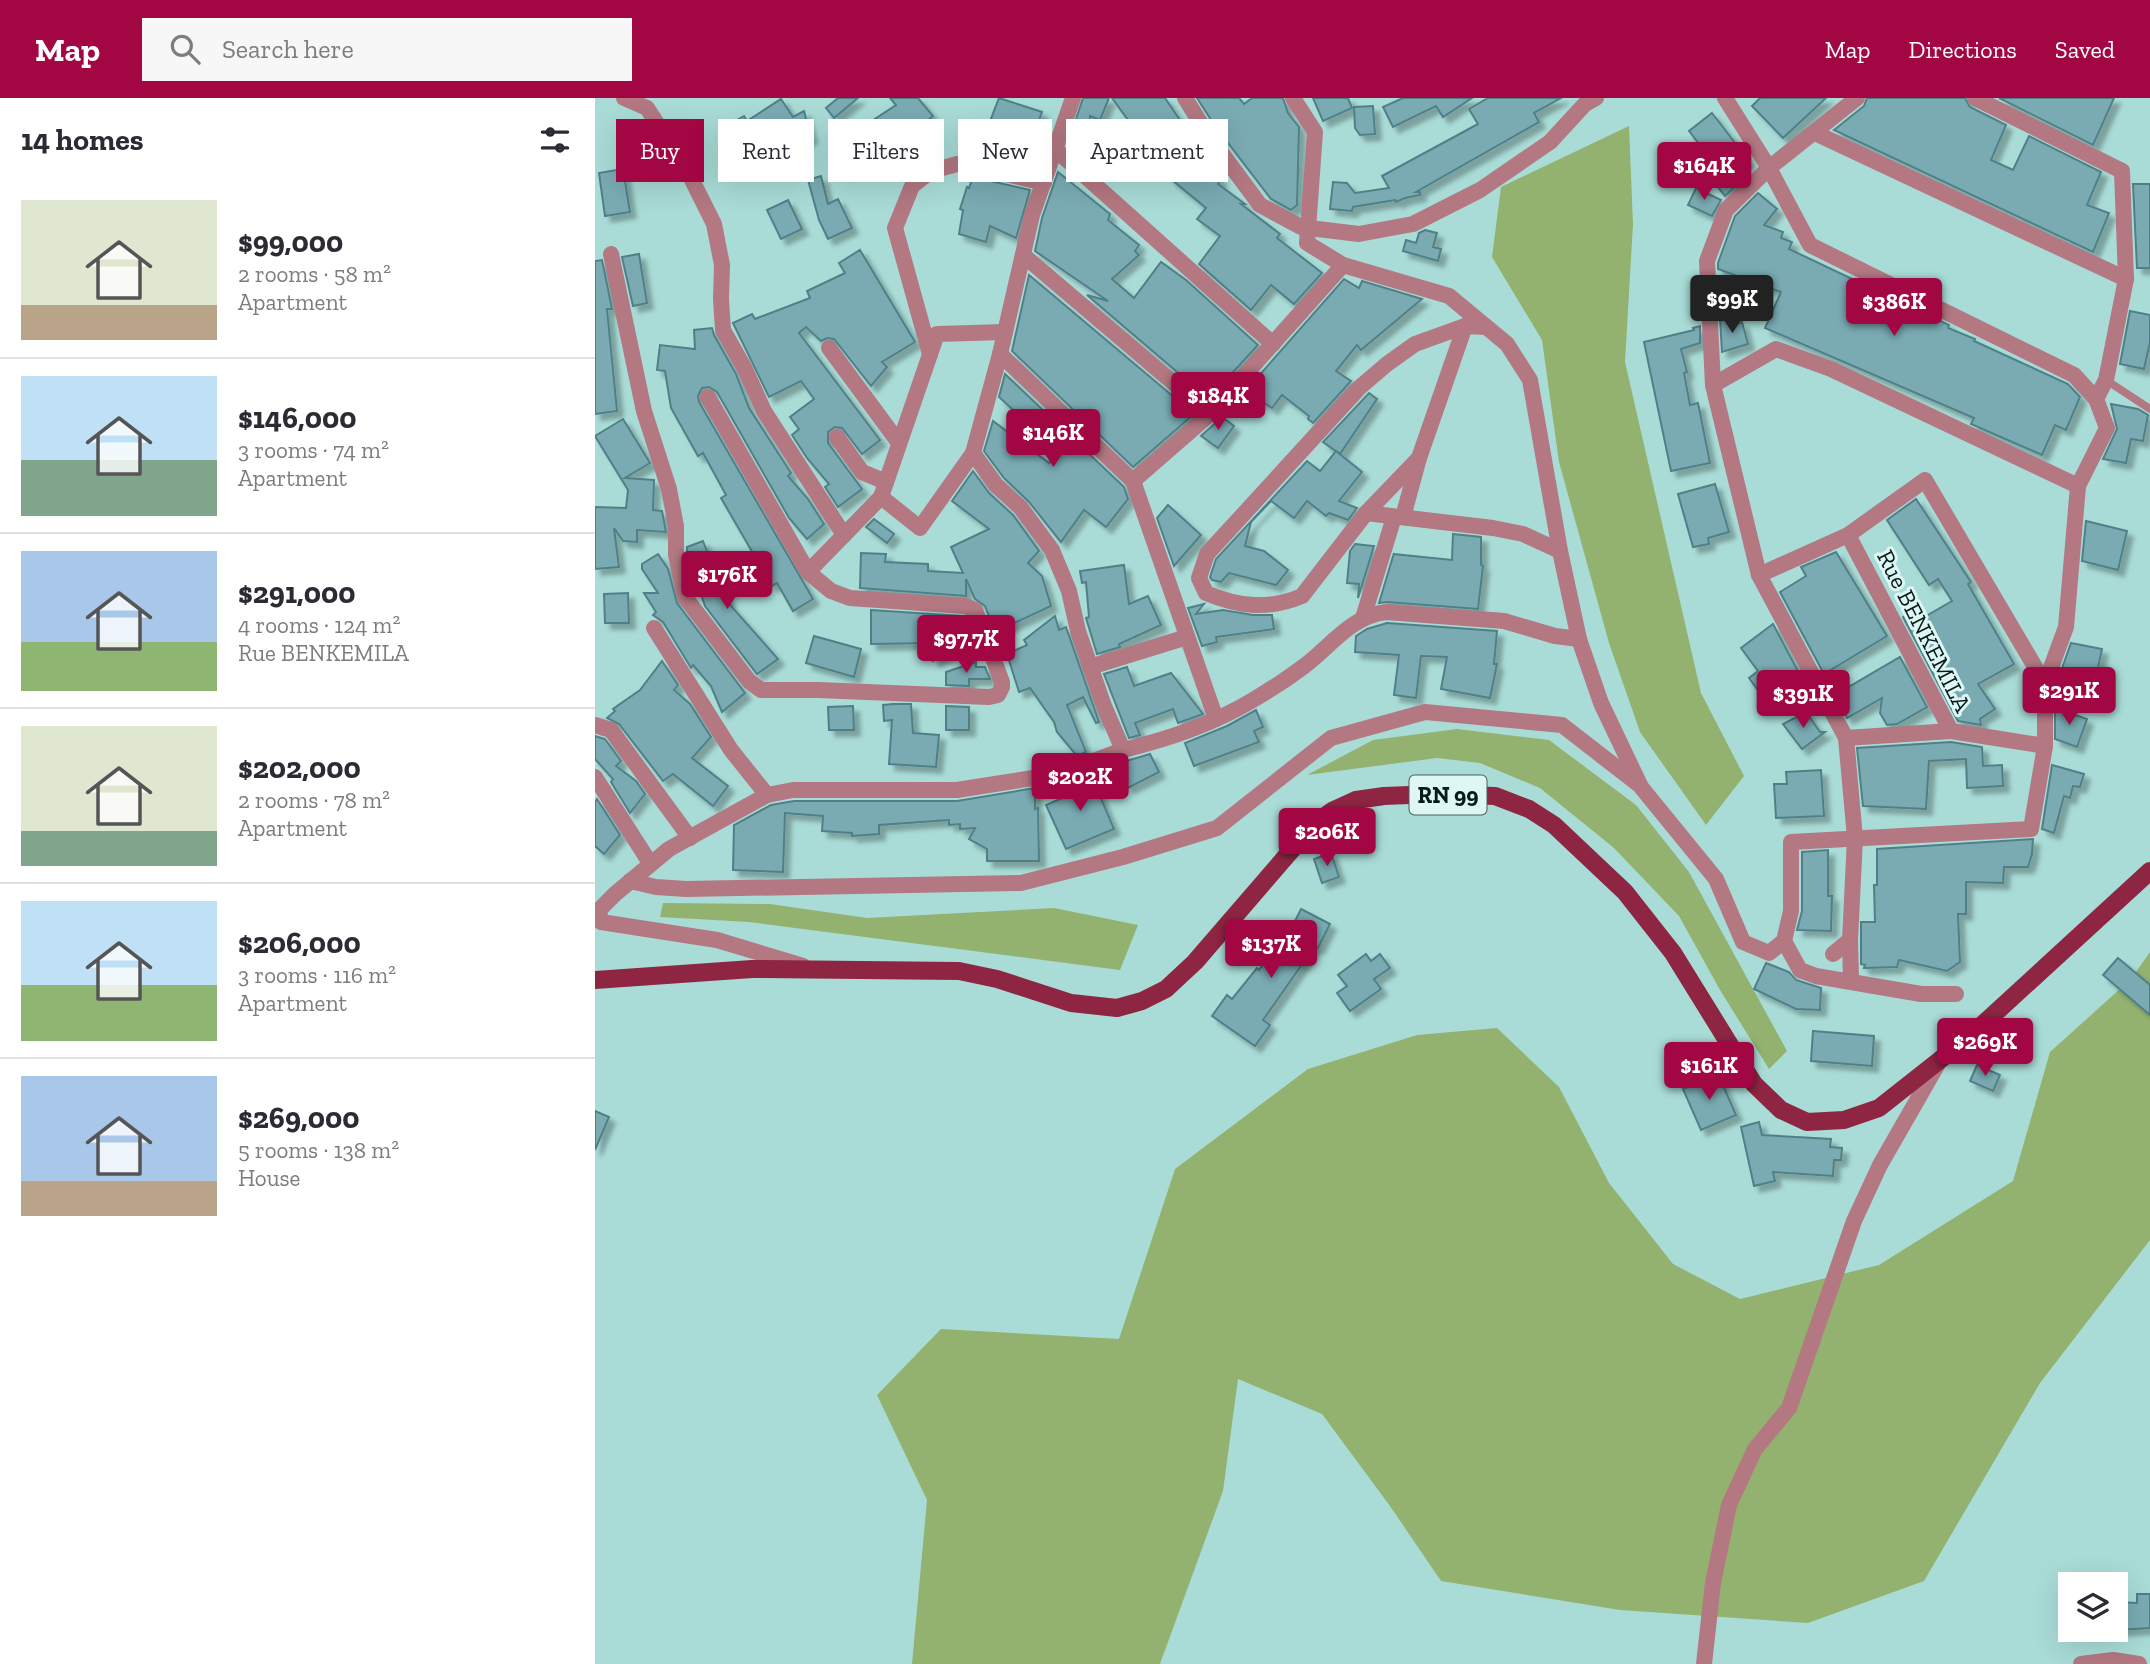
<!DOCTYPE html>
<meta charset="utf-8">
<style>
:root{--surface:#fff;--page:#f7f7f7;--text:#2b2b33;--muted:#7c7c81;--line:#e1e1e2;--accent:#a20643}
body{margin:0;font-family:"Zilla Slab",serif;background:var(--page);color:var(--text);height:100vh;display:flex;flex-direction:column;font-size:26px;white-space:nowrap}
*{box-sizing:border-box;margin:0}
p{font-size:23px;color:var(--muted)}
.icon{flex:none;width:38px;height:38px;fill:none;stroke:currentColor;stroke-width:2;stroke-linecap:round;stroke-linejoin:round}
.map{position:relative;flex:1;overflow:hidden}
.drawer{display:flex;flex-direction:column;background:var(--surface);width:595px}
.drawer>*{flex:none}
.hud{position:absolute;left:21px;top:21px;width:665px;height:63px;display:flex;gap:14px}
.controls{position:absolute;left:1463px;top:1474px;display:grid;gap:14px}
.controls a{display:grid;place-items:center;width:70px;height:70px;border-radius:0px;background:var(--surface);box-shadow:0 7px 28px #0002;font-size:35px}
.price{position:absolute;translate:-50% -60px;padding:0 16px;border-radius:7px;background:var(--accent);color:#fff;font-size:23px;line-height:46px;filter:drop-shadow(0 2px 4px #0008)}
.price::after{content:'';position:absolute;left:50%;top:42px;width:21px;height:16px;margin-left:-10px;background:inherit;clip-path:polygon(0 0,100% 0,50% 100%)}
.price.selected{background:#222;color:#fff}
ul{padding:0;list-style:none}
li{display:flex;align-items:center;gap:21px;height:175px;padding:0 21px}
li+li{border-top:2px solid var(--line)}
li span{display:grid;place-items:center;flex:none;width:196px;height:140px;border-radius:0px;color:#555}
li>.icon{margin-inline-start:auto}
span .icon{width:84px;height:84px;fill:#fffc;stroke-width:1}
li b{font-size:30px}
h2{display:flex;justify-content:space-between;align-items:center;height:84px;padding:0 21px;font-size:30px}
.chip{padding:0 24px;border-radius:0px;background:var(--surface);box-shadow:0 7px 28px #0002;font-size:24px;line-height:63px}
.chip.selected{background:var(--accent);color:#fff}
header{display:flex;align-items:center;gap:42px;box-sizing:border-box;height:98px;padding:0 35px;background:var(--accent);color:#fff}
header strong{font-size:33px}
nav{display:flex;gap:38px;margin-inline-start:auto;font-size:24px}
.search{width:490px;height:63px;background:var(--page);display:flex;align-items:center;gap:18px;box-sizing:border-box;padding:0 24px;border-radius:0px;color:var(--muted);font-size:26px}
main{display:flex;flex:1;min-height:0}
.map>svg:first-child{display:block}
.green{fill:#93b26f}
.building{fill:#7aabb3;stroke:#508088;stroke-width:2;filter:url(#shadow)}
.lines{fill:none;stroke-linecap:round;stroke-linejoin:round}
.service{stroke:#b37882;stroke-width:8}
.minor{stroke:#b37882;stroke-width:16}
.primary{stroke:#8e2542;stroke-width:18}
.labels{text-anchor:middle;stroke-width:6;stroke-linejoin:round;paint-order:stroke}
.shield{fill:#def7f5;stroke:#485e5c;stroke-width:2}
.shield-label{font-size:23px;font-weight:bold;fill:#071c1a}
.street-label{font-size:24px;fill:#071c1a;stroke:#def7f5}
</style>
<header>
<strong>Map</strong>
<div class="search"><svg class="icon" aria-label="search" viewBox="0 0 24 24"><circle cx="10" cy="10" r="6"/><path d="M15 15l6 6"/></svg>Search here</div>
<nav><a>Map</a><a>Directions</a><a>Saved</a></nav>
</header>
<main>
<section class="drawer">
<h2>14 homes<svg class="icon" aria-label="filters" viewBox="0 0 24 24"><path d="M4 7h16M4 17h16"/><circle cx="9" cy="7" r="2"/><circle cx="15" cy="17" r="2"/></svg></h2>
<ul>
<li><span style="background:linear-gradient(#dfe7d0 75%,#b9a48a 0)"><svg class="icon" aria-label="home" viewBox="0 0 24 24"><path d="M3 11l9-7 9 7M6 9v11h12V9"/></svg></span><div><b>$99,000</b><p>2 rooms · 58 m²</p><p>Apartment</p></div></li>
<li><span style="background:linear-gradient(#bfe0f5 60%,#7fa58c 0)"><svg class="icon" aria-label="home" viewBox="0 0 24 24"><path d="M3 11l9-7 9 7M6 9v11h12V9"/></svg></span><div><b>$146,000</b><p>3 rooms · 74 m²</p><p>Apartment</p></div></li>
<li><span style="background:linear-gradient(#a9c7e8 65%,#8fb573 0)"><svg class="icon" aria-label="home" viewBox="0 0 24 24"><path d="M3 11l9-7 9 7M6 9v11h12V9"/></svg></span><div><b>$291,000</b><p>4 rooms · 124 m²</p><p>Rue BENKEMILA</p></div></li>
<li><span style="background:linear-gradient(#dfe7d0 75%,#7fa58c 0)"><svg class="icon" aria-label="home" viewBox="0 0 24 24"><path d="M3 11l9-7 9 7M6 9v11h12V9"/></svg></span><div><b>$202,000</b><p>2 rooms · 78 m²</p><p>Apartment</p></div></li>
<li><span style="background:linear-gradient(#bfe0f5 60%,#8fb573 0)"><svg class="icon" aria-label="home" viewBox="0 0 24 24"><path d="M3 11l9-7 9 7M6 9v11h12V9"/></svg></span><div><b>$206,000</b><p>3 rooms · 116 m²</p><p>Apartment</p></div></li>
<li><span style="background:linear-gradient(#a9c7e8 75%,#b9a48a 0)"><svg class="icon" aria-label="home" viewBox="0 0 24 24"><path d="M3 11l9-7 9 7M6 9v11h12V9"/></svg></span><div><b>$269,000</b><p>5 rooms · 138 m²</p><p>House</p></div></li>
</ul>
</section>
<div class="map">
<svg width="1555" height="1566" viewBox="0 0 1555 1566">
<defs>
<filter id="shadow"><feDropShadow dx="6" dy="6" stdDeviation="2" flood-color="#0004"/></filter>
</defs>
<rect width="100%" height="100%" fill="#a9dcd7"/>
<g class="green">
<polygon points="1034,28 1038,126 1030,264 1106,595 1149,678 1111,727 1045,634 1014,545 964,364 947,242 897,159 906,89"/>
<polygon points="862,631 954,642 1041,707 1094,774 1192,953 1174,971 1125,892 1084,818 1019,750 945,690 885,665 842,660 712,677 778,642"/>
<polygon points="68,805 175,806 272,820 459,810 543,827 525,872 154,824 65,819"/>
<polygon points="1555,854 1555,1142 1445,1285 1329,1483 1213,1525 1025,1512 846,1483 795,1408 727,1316 643,1281 628,1393 565,1566 317,1566 332,1402 282,1297 346,1231 524,1241 580,1071 713,971 822,937 902,930 964,989 1014,1085 1078,1166 1145,1201 1284,1167 1418,1083 1455,954 1536,881"/>
</g>
<g class="building">
<polygon points="243,0 263,0 239,20 231,10"/>
<polygon points="295,0 323,0 338,18 327,27 329,29 286,57 284,55 252,76 237,54 237,49 301,7"/>
<polygon points="404,0 447,14 434,49 427,49 403,40 407,31 394,26"/>
<polygon points="488,0 514,0 505,22 495,18 494,51 475,50 472,48"/>
<polygon points="517,0 570,0 601,46 592,55 626,82 623,86 650,106 646,106 685,136 682,140 727,175 699,206 676,187 656,212 604,166 625,138 602,121 611,110 577,82"/>
<polygon points="602,0 644,0 649,6 657,0 688,0 693,15 704,29 702,107 696,112 676,101 620,28"/>
<polygon points="718,0 753,0 757,10 728,23"/>
<polygon points="808,0 877,0 848,19 841,8 798,29 788,9"/>
<polygon points="893,0 966,0 939,15 944,24 821,94 825,94 825,97 810,100 801,104 800,102 758,109 757,113 735,111 738,84 752,85 760,95 794,90 787,78 883,26 874,11"/>
<polygon points="1165,0 1231,0 1188,40 1157,8"/>
<polygon points="1272,0 1370,0 1375,9 1411,27 1396,62 1418,72 1434,38 1506,74 1492,107 1514,115 1498,154 1239,32 1269,8"/>
<polygon points="1404,0 1519,0 1498,47"/>
<polygon points="186,1 198,19 209,13 216,39 194,57 180,35 144,57 128,30 149,18 152,23"/>
<polygon points="778,8 780,36 765,37 760,30 759,9"/>
<polygon points="1117,15 1154,63 1139,75 1147,82 1130,98 1102,62 1111,55 1094,33"/>
<polygon points="28,71 35,114 10,118 4,75"/>
<polygon points="463,74 515,116 513,122 544,147 540,153 544,157 517,181 539,200 566,164 591,182 663,247 629,284 624,279 609,297 492,197 513,203 440,153 447,120"/>
<polygon points="226,78 233,106 243,101 257,130 233,141 224,122 213,82"/>
<polygon points="378,79 435,92 421,140 395,128 391,144 364,136 368,112 365,111 372,89 374,90"/>
<polygon points="1538,86 1555,86 1555,170 1542,170"/>
<polygon points="1101,90 1126,102 1117,118 1093,107"/>
<polygon points="1163,95 1182,111 1169,127 1188,134 1186,140 1197,144 1194,151 1354,227 1353,230 1380,241 1379,243 1473,286 1485,299 1471,332 1460,327 1447,357 1376,326 1379,320 1170,230 1186,194 1123,171 1123,165 1140,118"/>
<polygon points="193,102 207,131 186,141 172,112"/>
<polygon points="830,132 842,135 838,149 846,151 843,163 808,153 811,142 821,145 824,135"/>
<polygon points="265,152 320,244 287,264 292,269 276,288 239,241 232,240 226,243 211,229 204,235 285,342 267,356 247,330 240,329 233,334 233,345 267,391 243,409 230,389 234,386 212,360 197,337 204,331 195,319 219,301 206,283 174,299 138,225 157,216 160,221 215,200 212,193 250,175 244,165"/>
<polygon points="44,156 52,205 38,208 27,159"/>
<polygon points="7,162 17,211 12,211 22,313 0,316 0,163"/>
<polygon points="434,177 599,316 538,369 417,253"/>
<polygon points="749,181 764,190 767,183 827,201 766,252 762,247 741,273 756,283 718,325 713,321 714,318 687,297 677,310 651,293 646,298"/>
<polygon points="1535,213 1555,217 1555,244 1549,271 1525,266"/>
<polygon points="1133,219 1136,228 1147,224 1153,246 1127,254 1125,221"/>
<polygon points="1105,228 1105,245 1086,251 1092,274 1089,275 1095,307 1103,305 1115,365 1076,373 1049,244 1099,232 1098,230"/>
<polygon points="117,230 119,237 141,276 154,310 196,375 193,378 213,401 229,426 212,441 194,420 122,294 114,289 107,290 103,298 104,304 218,501 198,513 182,485 177,488 126,400 131,397 108,355 103,358 76,310 70,273 62,272 65,247 100,251 99,232"/>
<polygon points="410,276 529,389 533,401 511,429 489,412 466,444 434,404 409,380 389,353 398,323 454,365 463,353 404,299"/>
<polygon points="774,295 782,301 745,356 728,344"/>
<polygon points="1516,306 1543,311 1553,317 1548,343 1536,341 1531,365 1508,361 1522,331"/>
<polygon points="627,319 639,328 623,350 606,338"/>
<polygon points="28,321 55,365 30,380 59,382 58,412 67,413 71,434 42,432 42,444 28,443 19,430 24,469 0,471 0,409 31,410 33,392 0,338"/>
<polygon points="741,353 767,374 744,403 762,410 753,422 734,415 731,418 712,403 699,420 676,403 656,424 650,448 669,453 693,472 681,487 634,475 626,484 617,482 615,479 621,461 712,363 725,373"/>
<polygon points="378,373 394,395 418,417 444,453 433,465 447,478 456,508 400,534 390,508 380,501 371,481 371,498 265,490 266,455 291,456 290,464 333,466 333,473 368,475 356,449 394,431 357,403"/>
<polygon points="1120,386 1134,434 1113,440 1114,446 1098,449 1083,396"/>
<polygon points="1321,401 1376,484 1373,486 1419,566 1383,586 1400,611 1385,621 1386,627 1363,623 1308,519 1319,512 1324,522 1357,503 1343,481 1334,487 1292,422"/>
<polygon points="573,407 606,437 579,468 562,420"/>
<polygon points="279,421 299,436 292,445 271,429"/>
<polygon points="1491,423 1532,433 1523,472 1487,463"/>
<polygon points="858,436 886,439 886,467 888,468 883,511 792,504 784,505 799,455 799,456 857,462"/>
<polygon points="108,443 126,489 136,508 183,561 162,576 110,508 92,456 92,449"/>
<polygon points="760,446 779,448 763,500 764,486 752,485 755,453"/>
<polygon points="1241,454 1292,538 1229,576 1185,494 1211,478 1206,469"/>
<polygon points="63,456 73,471 82,505 150,595 127,614 116,588 98,567 96,570 68,524 58,517 61,514 49,495 63,495 47,471 47,466"/>
<polygon points="529,467 534,506 553,498 566,527 524,546 525,549 502,556 491,520 494,519 491,484 487,485 485,473"/>
<polygon points="33,495 34,525 10,525 9,496"/>
<polygon points="609,506 601,516 628,512 658,517 677,517 679,531 621,539 622,544 607,548 593,510"/>
<polygon points="276,512 368,518 371,520 371,548 338,563 337,545 276,546"/>
<polygon points="460,518 464,532 471,529 504,624 501,625 488,599 472,607 491,654 482,658 462,634 459,624 435,590 424,594 412,556 432,547 429,542"/>
<polygon points="792,525 902,533 899,566 902,566 895,600 846,591 852,559 826,558 821,600 799,597 804,557 760,554 761,538 772,531"/>
<polygon points="1178,526 1206,579 1192,589 1197,595 1175,609 1154,580 1163,573 1146,550"/>
<polygon points="219,538 266,551 259,579 211,565"/>
<polygon points="1476,545 1507,551 1500,583 1465,576"/>
<polygon points="1305,559 1332,609 1302,626 1292,627 1285,615 1287,600 1252,620 1240,597"/>
<polygon points="67,563 83,587 79,592 95,606 116,639 97,660 133,688 118,708 78,676 68,683 24,626 12,620 20,613 18,611 45,592"/>
<polygon points="381,564 381,569 390,569 395,581 374,581 374,588 351,587 351,574"/>
<polygon points="532,569 539,588 576,575 608,616 583,625 578,611 540,625 545,637 534,640 509,576"/>
<polygon points="298,606 316,606 318,635 344,637 341,669 294,666 297,622 289,623 288,607"/>
<polygon points="258,608 259,632 234,632 233,609"/>
<polygon points="351,608 374,609 374,632 351,632"/>
<polygon points="1460,610 1492,621 1482,649 1460,641"/>
<polygon points="661,612 668,629 659,633 664,644 599,668 590,645 632,628"/>
<polygon points="1211,614 1225,634 1230,634 1207,651 1188,626"/>
<polygon points="0,638 10,641 26,663 21,668 41,683 50,696 35,715 16,684 18,681 0,661"/>
<polygon points="1356,644 1387,649 1388,668 1407,667 1408,688 1372,690 1371,661 1334,663 1331,711 1268,708 1262,650"/>
<polygon points="555,656 564,674 533,690 521,666"/>
<polygon points="1457,667 1489,676 1485,689 1478,688 1475,700 1469,698 1459,735 1447,731"/>
<polygon points="1226,672 1229,718 1181,720 1179,686 1192,686 1191,674"/>
<polygon points="499,674 501,677 497,679 519,731 471,751 451,707 477,696 472,684"/>
<polygon points="440,690 440,711 443,710 444,763 392,763 392,751 374,741 380,730 365,731 365,726 354,727 354,722 284,727 284,736 257,738 257,735 227,733 228,718 190,715 188,774 138,772 139,727 176,707 199,703 362,703"/>
<polygon points="2,701 25,737 9,756 0,748 0,704"/>
<polygon points="1438,741 1437,756 1433,769 1409,769 1408,785 1371,784 1371,816 1363,816 1365,864 1352,873 1304,862 1302,869 1269,870 1270,867 1266,866 1266,824 1280,824 1279,787 1282,787 1282,751"/>
<polygon points="1233,752 1233,798 1237,798 1236,833 1202,832 1207,813 1207,754"/>
<polygon points="736,755 744,779 727,785 719,761"/>
<polygon points="706,811 735,826 723,850 720,848 668,922 675,927 660,948 617,918 632,897 637,901 662,870 664,872 684,842 689,845"/>
<polygon points="771,856 776,863 785,856 795,870 779,881 786,891 755,913 742,895 752,888 743,877"/>
<polygon points="1523,860 1555,887 1555,917 1508,877"/>
<polygon points="1171,865 1194,874 1201,882 1226,890 1225,912 1201,911 1159,891"/>
<polygon points="1218,933 1279,938 1277,968 1216,963"/>
<polygon points="1382,967 1405,977 1398,993 1375,983"/>
<polygon points="1123,976 1141,1017 1106,1032 1088,991"/>
<polygon points="0,1013 14,1019 0,1052"/>
<polygon points="1164,1024 1167,1037 1236,1041 1235,1049 1247,1050 1246,1062 1239,1062 1238,1078 1178,1074 1180,1083 1159,1088 1146,1029"/>
<polygon points="1542,1496 1555,1496 1555,1530 1521,1532 1521,1504 1542,1505"/>
</g>
<g class="lines">
<polyline class="service" points="1511,282 1555,311"/>
<g class="minor">
<polyline points="29,0 52,10 92,72 119,126 127,167 126,201 128,232 150,271 169,313 249,437"/>
<polyline points="590,0 611,34 665,107 706,129 764,136 818,126 885,92 955,44 990,6 1001,0"/>
<polyline points="698,0 720,34 712,145 748,167 854,198 912,246 935,282 965,453 984,541 1006,605 1046,689 1121,781 1148,844 1174,855 1189,843 1196,813 1196,744 1436,731 1450,648 1450,586 1330,382 1253,437 1164,477"/>
<polyline points="1130,0 1174,70 1215,147 1479,277 1501,301 1512,330 1483,388 1471,529 1450,586"/>
<polyline points="1380,0 1527,73 1531,181 1511,282 1501,301"/>
<polyline points="1220,35 1531,181"/>
<polyline points="461,52 678,246"/>
<polyline points="16,156 49,313 74,391 81,428 81,457 90,499 154,583 166,592 223,592 394,599 403,597 407,589 407,584 380,512 370,508 255,500 236,493 213,474 113,299"/>
<polyline points="428,157 615,316"/>
<polyline points="234,250 304,345"/>
<polyline points="335,256 300,130 317,88 336,73 366,65 449,85"/>
<polyline points="405,256 538,383 621,621"/>
<polyline points="1118,287 1112,163 1131,112 1174,70 1262,0"/>
<polyline points="242,339 267,374 291,384"/>
<path d="M824,360L771,415L707,498C674,512 644,509 611,495L604,480L612,456L764,290L792,266L820,246L870,228L891,229"/>
<polyline points="538,383 615,316 748,167"/>
<polyline points="286,399 325,430 378,355 405,256 437,117 478,0"/>
<polyline points="771,415 898,430 928,436 965,453"/>
<polyline points="808,419 824,360 870,228"/>
<polyline points="1253,437 1356,633"/>
<polyline points="213,474 286,399 342,236 410,234"/>
<polyline points="768,520 799,419"/>
<polyline points="59,530 136,652 172,697"/>
<polyline points="495,569 592,539"/>
<polyline points="0,627 16,632 95,740"/>
<polyline points="1251,640 1356,633 1450,648"/>
<path d="M528,652C574,641 618,626 658,602C675,592 692,581 708,569C735,549 756,518 791,514L909,523L960,538L984,541"/>
<polyline points="0,679 55,765"/>
<polyline points="35,783 61,789 91,791 426,785 528,759 622,730 736,640 830,614 967,627 1043,686"/>
<polyline points="1255,842 1256,882"/>
<polyline points="1189,843 1205,872 1221,878 1326,896 1361,896"/>
<polyline points="1238,856 1255,842 1260,740 1251,640 1164,477 1118,287 1181,251 1236,271 1483,388"/>
<polyline points="208,868 122,842 6,824 4,812 20,796 74,751 172,697 198,692 362,692 463,676 528,652 509,608 483,533 474,493 457,452 426,410 401,387 378,355"/>
<polyline points="1109,1566 1118,1485 1134,1407 1160,1351 1194,1310 1259,1123 1285,1067 1344,964"/>
<polyline points="1486,1566 1518,1562 1544,1566"/>
</g>
<polyline class="primary" points="0,882 157,871 364,873 402,881 476,905 522,910 547,903 571,891 600,864 719,726 737,713 761,702 789,698 840,696 900,698 934,711 959,727 1030,794 1078,855 1159,986 1186,1012 1212,1024 1249,1022 1284,1010 1374,939 1555,773"/>
</g>
<g class="labels">
<rect class="shield" x="814.5" y="677.5" width="77" height="39" rx="5"/>
<g class="shield-label">
<text x="853" y="705">RN 99</text>
</g>
<g class="street-label">
<text transform="translate(1329 533) rotate(63)" y="8">Rue BENKEMILA</text>
</g>
</g>
</svg>
<div class="controls">
<a><svg class="icon" aria-label="layers" viewBox="0 0 24 24"><path d="M12 4l9 5-9 5-9-5zM3 14l9 5 9-5"/></svg></a>
</div>
<b class="price" style="left:1109px;top:104px">$164K</b>
<b class="price selected" style="left:1137px;top:237px">$99K</b>
<b class="price" style="left:1299px;top:240px">$386K</b>
<b class="price" style="left:623px;top:334px">$184K</b>
<b class="price" style="left:458px;top:371px">$146K</b>
<b class="price" style="left:132px;top:513px">$176K</b>
<b class="price" style="left:371px;top:577px">$97.7K</b>
<b class="price" style="left:1474px;top:629px">$291K</b>
<b class="price" style="left:1208px;top:632px">$391K</b>
<b class="price" style="left:485px;top:715px">$202K</b>
<b class="price" style="left:732px;top:770px">$206K</b>
<b class="price" style="left:676px;top:882px">$137K</b>
<b class="price" style="left:1390px;top:980px">$269K</b>
<b class="price" style="left:1114px;top:1004px">$161K</b>
<div class="hud">
<a class="chip selected">Buy</a>
<a class="chip">Rent</a>
<a class="chip">Filters</a>
<a class="chip">New</a>
<a class="chip">Apartment</a>
</div>
</div>
</main>
